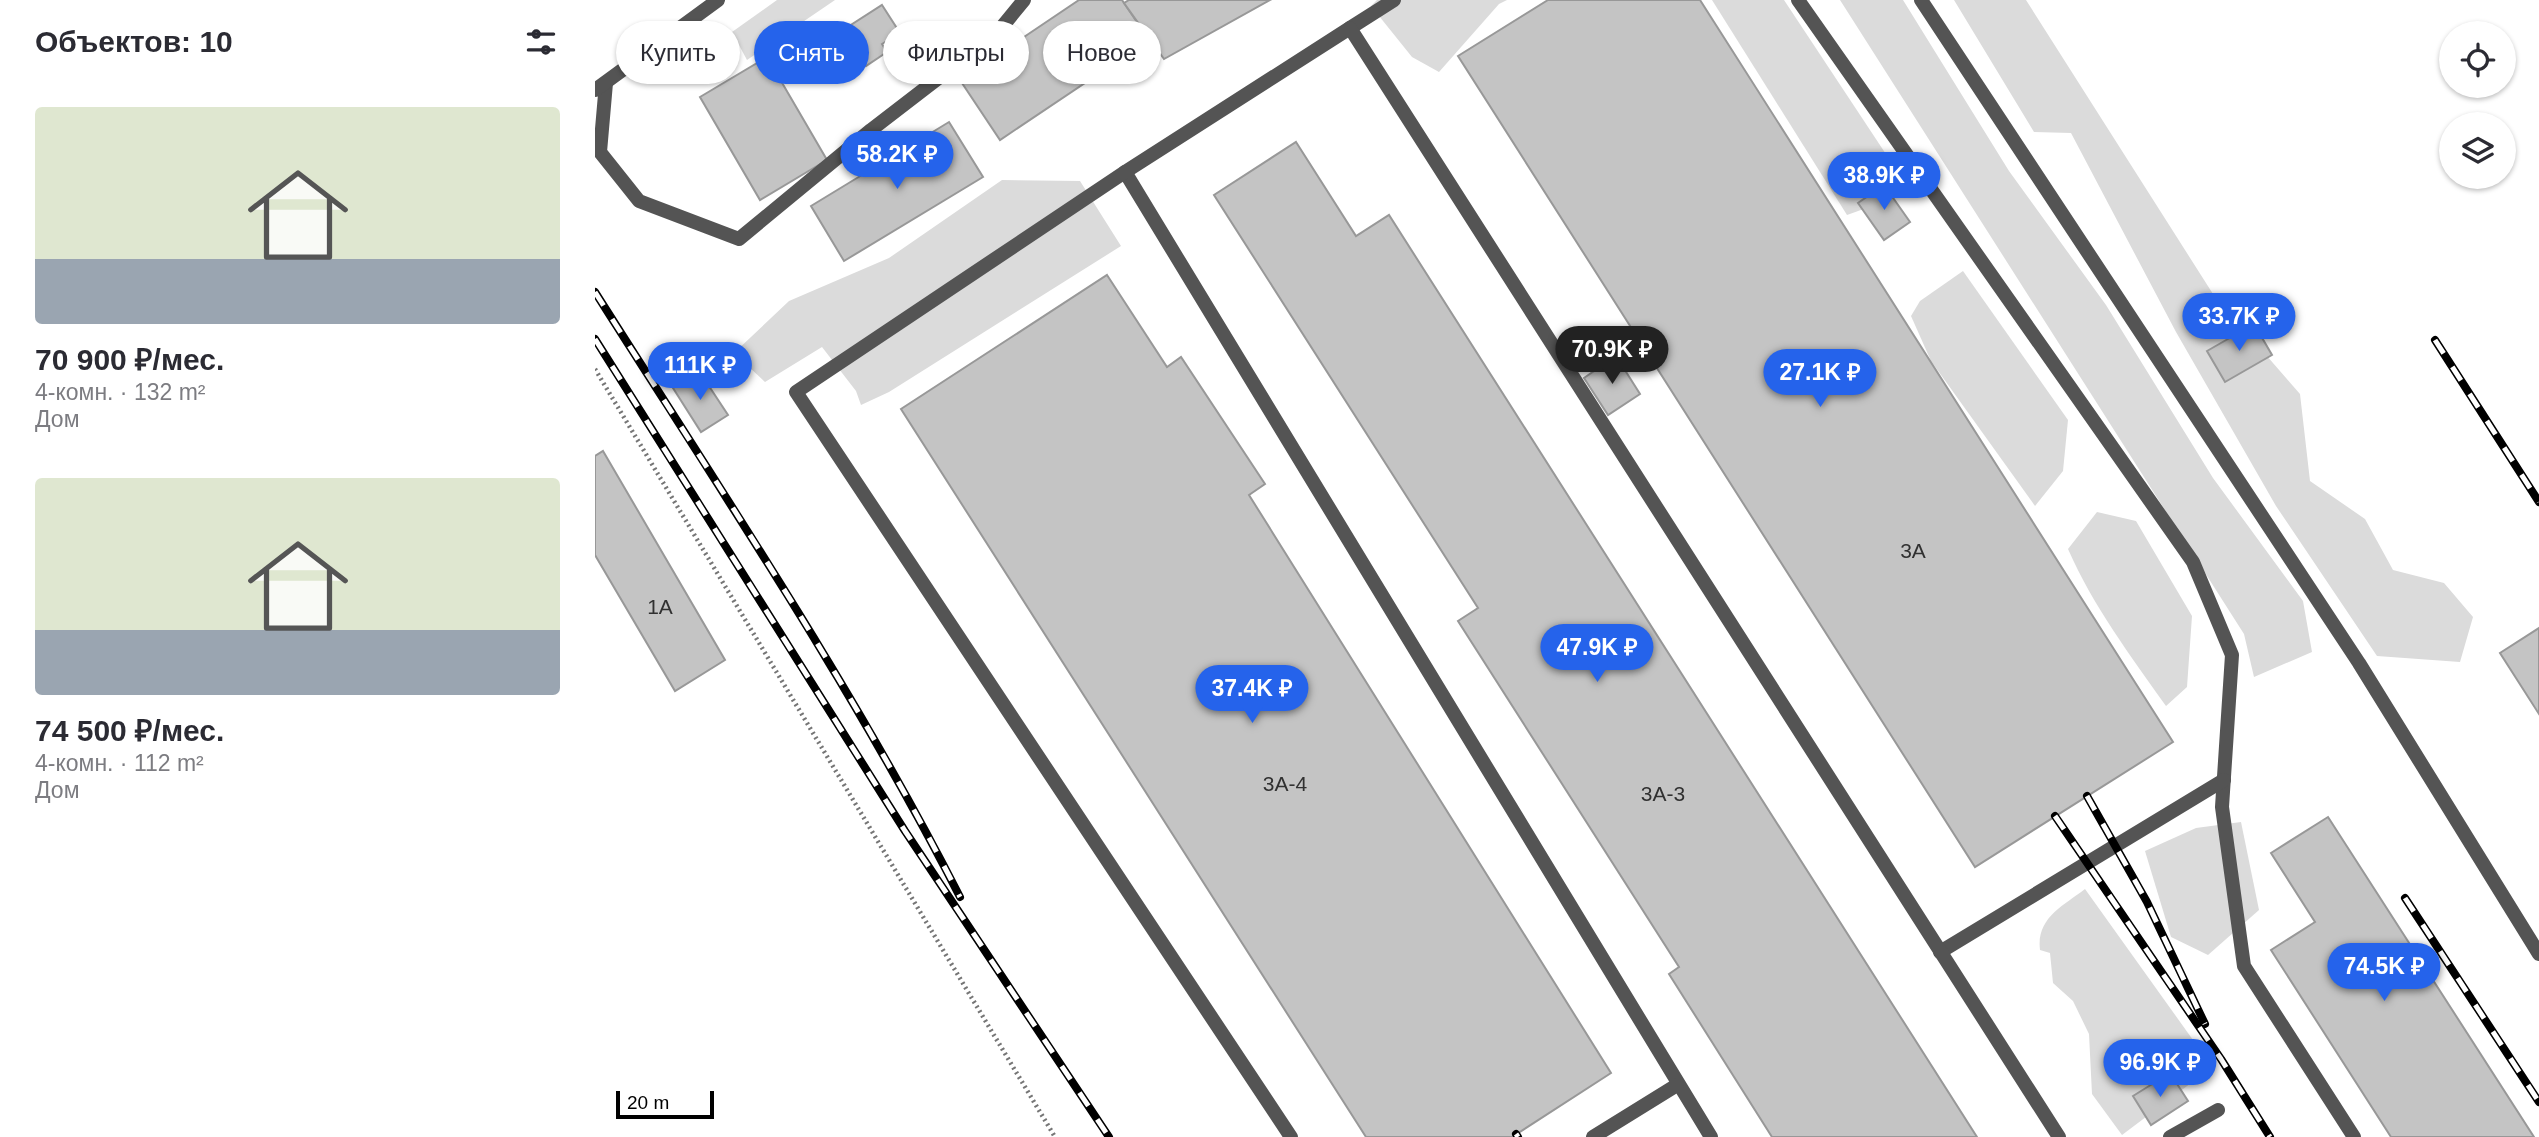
<!DOCTYPE html>
<html lang="ru">
<meta charset="utf-8">
<style>
:root{--surface:#fff;--page:#f2f2f3;--text:#2b2b33;--muted:#7c7c81;--accent:#2563eb}
body{margin:0;font-family:Helvetica,sans-serif;background:var(--page);color:var(--text);height:100vh;display:flex;flex-direction:column;font-size:26px;white-space:nowrap}
*{box-sizing:border-box;margin:0}
p{font-size:23px;color:var(--muted)}
.icon{flex:none;width:38px;height:38px;fill:none;stroke:currentColor;stroke-width:2;stroke-linecap:round;stroke-linejoin:round}
.map{position:relative;flex:1;overflow:hidden}
.sheet{display:flex;flex-direction:column;background:var(--surface);width:595px}
.sheet>*{flex:none}
.banner{position:absolute;left:21px;top:21px;width:665px;height:63px;display:flex;gap:14px}
.controls{position:absolute;left:1844px;top:21px;display:grid;gap:14px}
.controls a{display:grid;place-items:center;width:77px;height:77px;border-radius:50%;background:var(--surface);box-shadow:0 2px 5px #0004;font-size:35px}
.scale{position:absolute;left:21px;bottom:18px;width:98px;box-sizing:border-box;padding-left:7px;border:4px solid #000;border-top:0;font-size:19px;line-height:24px;white-space:nowrap;color:#000;-webkit-text-stroke:5px #fff;paint-order:stroke}
.price{position:absolute;translate:-50% -60px;padding:0 16px;border-radius:24px;background:var(--accent);color:#fff;font-size:23px;line-height:46px;filter:drop-shadow(0 2px 4px #0008)}
.price::after{content:'';position:absolute;left:50%;top:42px;width:21px;height:16px;margin-left:-10px;background:inherit;clip-path:polygon(0 0,100% 0,50% 100%)}
.price.on{background:#222;color:#fff}
ul{padding:0;list-style:none}
li{display:grid;align-content:center;gap:14px;height:371px;padding:0 35px}
li span{display:grid;place-items:center;height:217px;border-radius:7px;color:#555}
li>.icon{margin-inline-start:auto}
span .icon{width:126px;height:126px;fill:#fffc;stroke-width:1}
li b{font-size:30px}
h2{display:flex;justify-content:space-between;align-items:center;height:84px;padding:0 35px;font-size:30px}
.pill{padding:0 24px;border-radius:32px;background:var(--surface);box-shadow:0 2px 5px #0004;font-size:24px;line-height:63px}
.pill.on{background:var(--accent);color:#fff}
main{display:flex;flex:1;min-height:0}
.map>svg:first-child{display:block}
.green{fill:#dbdbdb}
.building{fill:#c4c4c4;stroke:#989898;stroke-width:2}
.lines{fill:none;stroke-linecap:round;stroke-linejoin:round}
.path{stroke:#767676;stroke-width:4.5;stroke-dasharray:2 3.5;stroke-linecap:butt}
.service{stroke:#545454;stroke-width:14}
.minor{stroke:#545454;stroke-width:14}
.rail-casing{stroke:#000;stroke-width:8}
.rail{stroke:#fff;stroke-width:5;stroke-dasharray:16;stroke-linecap:butt}
.labels{text-anchor:middle;stroke-width:7;stroke-linejoin:round;paint-order:stroke}
.number-label{font-size:21px;fill:#313131}
</style>
<main>
<section class="sheet">
<h2>Объектов: 10<svg class="icon" aria-label="filters" viewBox="0 0 24 24"><path d="M4 7h16M4 17h16"/><circle cx="9" cy="7" r="2"/><circle cx="15" cy="17" r="2"/></svg></h2>
<ul>
<li><span style="background:linear-gradient(#dfe7d0 70%,#9aa5b1 0)"><svg class="icon" aria-label="home" viewBox="0 0 24 24"><path d="M3 11l9-7 9 7M6 9v11h12V9"/></svg></span><div><b>70 900 ₽/мес.</b><p>4-комн. · 132 m²</p><p>Дом</p></div></li>
<li><span style="background:linear-gradient(#dfe7d0 70%,#9aa5b1 0)"><svg class="icon" aria-label="home" viewBox="0 0 24 24"><path d="M3 11l9-7 9 7M6 9v11h12V9"/></svg></span><div><b>74 500 ₽/мес.</b><p>4-комн. · 112 m²</p><p>Дом</p></div></li>
</ul>
</section>
<div class="map">
<svg width="1944" height="1137" viewBox="0 0 1944 1137">
<rect width="100%" height="100%" fill="#fff"/>
<g class="green">
<polygon points="182,0 240,0 152,60 137,32"/>
<polygon points="782,0 912,0 904,4 844,72 817,57 776,6"/>
<polygon points="1117,0 1189,0 1316,192 1252,215"/>
<polygon points="1245,0 1308,0 1414,171 1511,305 1618,478 1708,601 1717,652 1659,677 1649,634"/>
<polygon points="1359,0 1431,0 1618,294 1705,394 1715,481 1770,519 1798,570 1849,583 1878,617 1865,662 1782,656 1681,506 1581,332 1476,133 1439,132"/>
<polygon points="407,180 485,181 526,246 294,392 266,405 261,391 227,347 170,382 139,353 194,301 294,258"/>
<polygon points="1368,271 1473,420 1468,471 1440,506 1336,361 1316,316 1325,301"/>
<path d="M1502,512L1541,521L1597,616L1592,687L1571,706C1535,655 1498,606 1473,549Z"/>
<polygon points="1646,822 1664,910 1613,955 1576,937 1550,851 1601,828"/>
<path d="M1490,889L1603,1047L1600,1080L1527,1135L1497,1094L1494,1034L1478,1001L1458,983L1455,953L1445,950C1441,918 1468,906 1490,889Z"/>
</g>
<g class="building">
<polygon points="484,0 527,0 554,40 405,140 365,80"/>
<polygon points="534,0 675,0 569,59 529,3"/>
<polygon points="953,0 1105,0 1578,742 1380,867 863,56"/>
<polygon points="287,5 305,33 287,44 292,52 271,66 265,56 251,65 234,39"/>
<polygon points="172,57 232,160 165,200 105,97"/>
<polygon points="354,122 388,177 249,261 216,206"/>
<polygon points="701,142 761,236 794,215 1382,1137 1177,1137 1074,974 1084,967 863,621 883,608 619,195"/>
<polygon points="1289,185 1315,222 1289,240 1263,203"/>
<polygon points="512,275 572,367 586,357 670,484 654,495 1016,1073 917,1137 771,1137 306,409"/>
<polygon points="1659,324 1677,355 1630,382 1612,351"/>
<polygon points="1021,356 1045,394 1013,415 989,378"/>
<polygon points="104,371 133,415 106,432 78,388"/>
<polygon points="8,451 130,660 80,691 0,555 0,456"/>
<polygon points="1944,628 1944,714 1905,653"/>
<polygon points="1733,817 1939,1137 1796,1137 1676,950 1720,922 1676,853"/>
<polygon points="1575,1073 1593,1101 1556,1125 1538,1096"/>
</g>
<g class="lines">
<polyline class="path" points="0,369 460,1137"/>
<g class="service">
<polyline points="1203,0 1598,562 1637,655 1627,807 1649,966 1759,1137"/>
<polyline points="1326,0 1764,663 1944,954"/>
<polyline points="755,28 799,0"/>
<polyline points="11,83 5,152 44,201 144,239 276,130 402,33 429,0"/>
<polyline points="530,172 1116,1137"/>
<polyline points="1345,952 1629,780"/>
<polyline points="696,1137 201,392 530,172 755,28 1464,1137"/>
<polyline points="998,1137 1082,1085"/>
<polyline points="1575,1137 1623,1110"/>
</g>
<polyline class="minor" points="0,90 123,0"/>
<g class="rail-casing">
<g id="rail">
<path d="M0,292C126,491 258,687 365,897"/>
<polyline points="0,339 310,831 514,1137"/>
<polyline points="1840,340 1944,502"/>
<polyline points="1492,796 1552,902 1610,1024"/>
<polyline points="1460,816 1626,1059 1675,1137"/>
<polyline points="1810,898 1944,1102"/>
<polyline points="921,1134 923,1137"/>
</g>
</g>
<use href="#rail" class="rail"/>
</g>
<g class="labels">
<g class="number-label">
<text x="1318" y="558">3А</text>
<text x="65" y="614">1А</text>
<text x="690" y="791">3А-4</text>
<text x="1068" y="801">3А-3</text>
</g>
</g>
</svg>
<div class="controls">
<a><svg class="icon" aria-label="locate" viewBox="0 0 24 24"><circle cx="12" cy="12" r="6"/><path d="M12 2v4M12 18v4M2 12h4M18 12h4"/></svg></a>
<a><svg class="icon" aria-label="layers" viewBox="0 0 24 24"><path d="M12 4l9 5-9 5-9-5zM3 14l9 5 9-5"/></svg></a>
</div>
<div class="scale">20 m</div>
<b class="price" style="left:302px;top:191px">58.2K ₽</b>
<b class="price" style="left:1289px;top:212px">38.9K ₽</b>
<b class="price" style="left:1644px;top:353px">33.7K ₽</b>
<b class="price on" style="left:1017px;top:386px">70.9K ₽</b>
<b class="price" style="left:105px;top:402px">111K ₽</b>
<b class="price" style="left:1225px;top:409px">27.1K ₽</b>
<b class="price" style="left:1002px;top:684px">47.9K ₽</b>
<b class="price" style="left:657px;top:725px">37.4K ₽</b>
<b class="price" style="left:1789px;top:1003px">74.5K ₽</b>
<b class="price" style="left:1565px;top:1099px">96.9K ₽</b>
<div class="banner">
<a class="pill">Купить</a>
<a class="pill on">Снять</a>
<a class="pill">Фильтры</a>
<a class="pill">Новое</a>
</div>
</div>
</main>
